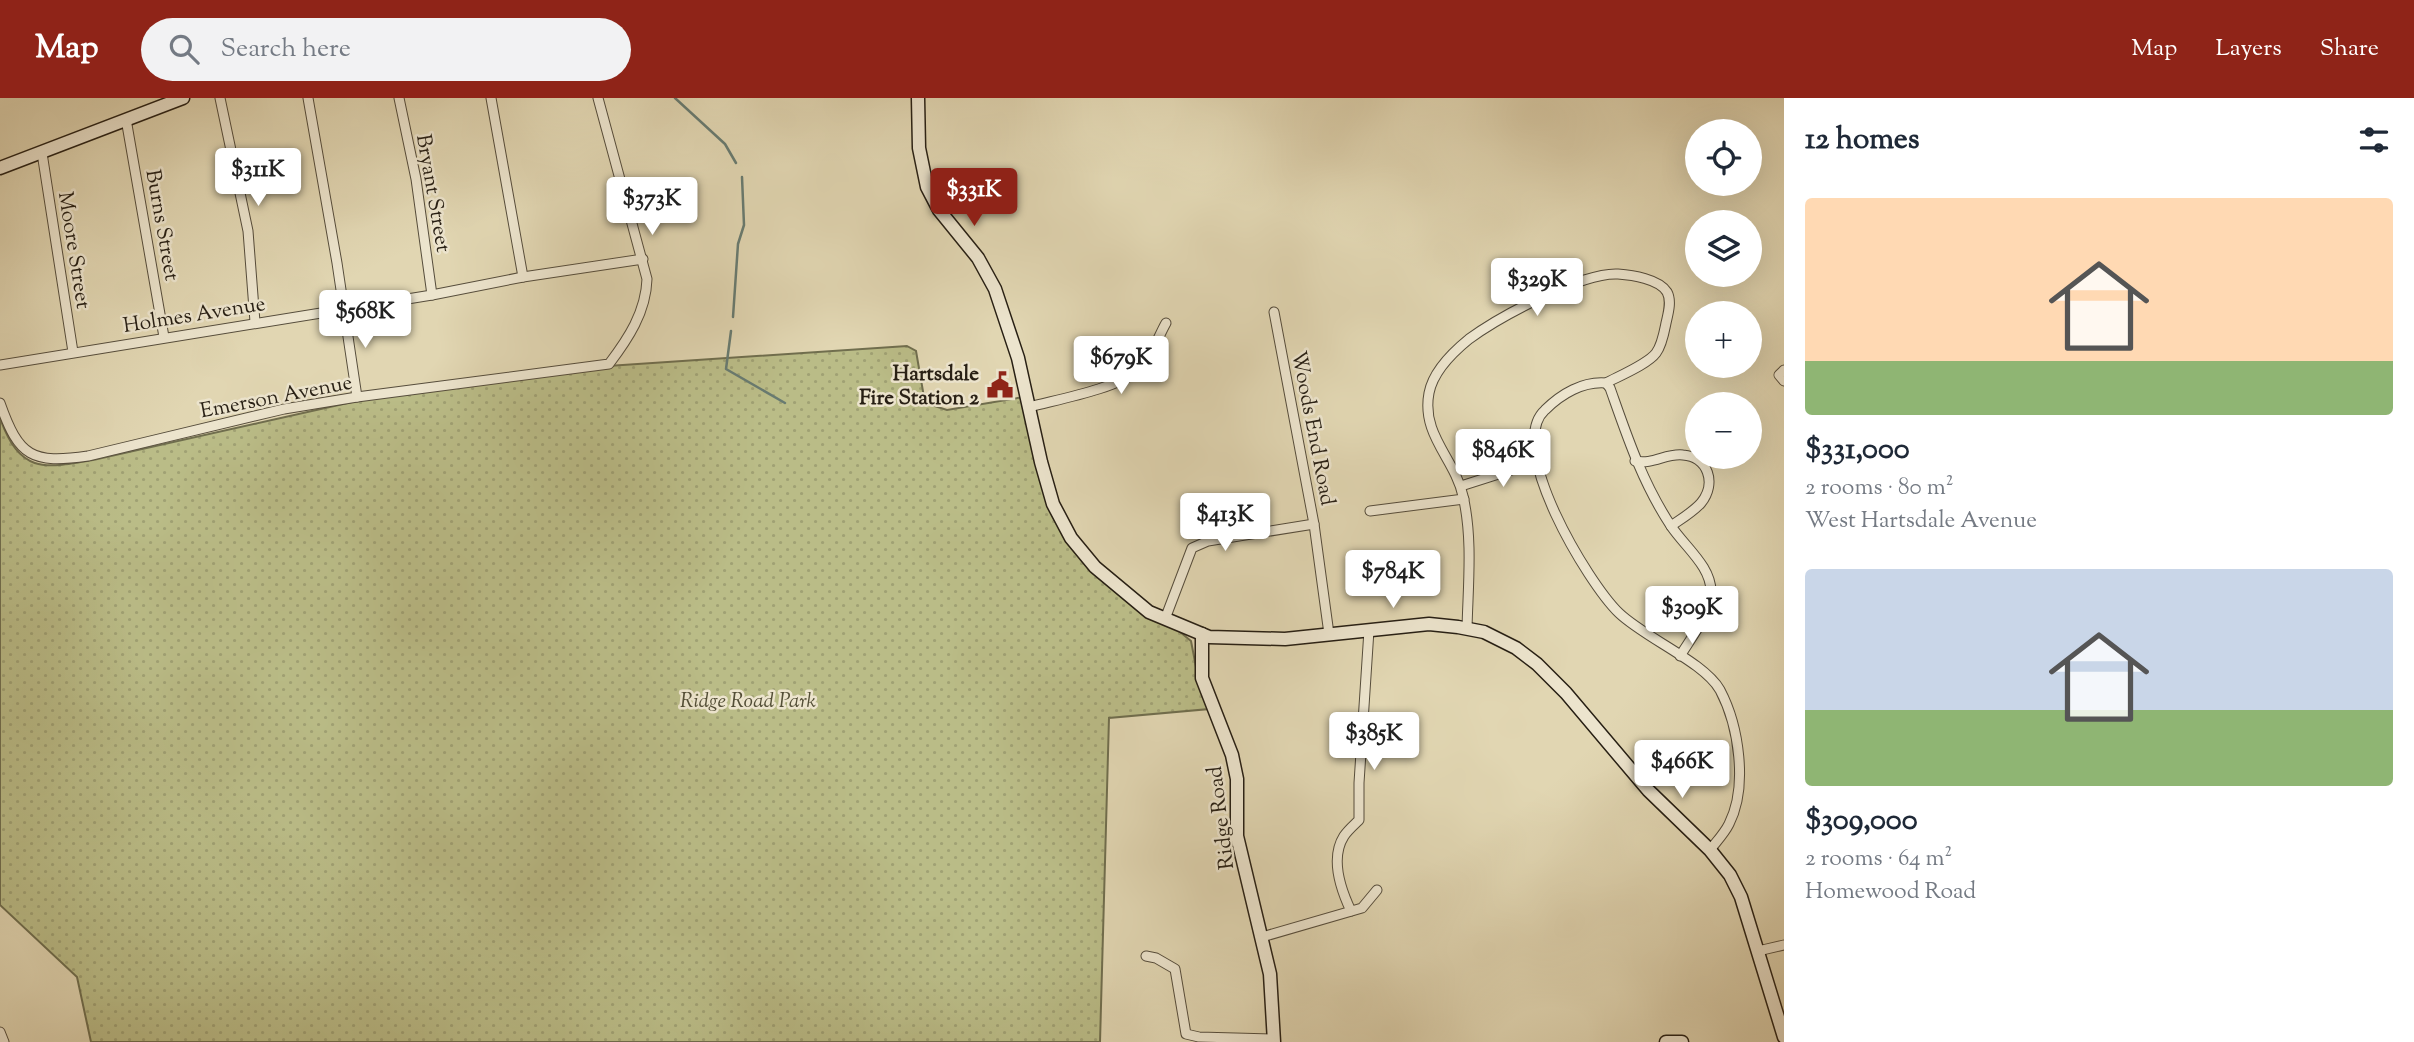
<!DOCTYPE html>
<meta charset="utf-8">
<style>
:root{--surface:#fff;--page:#f2f2f3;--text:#1f2937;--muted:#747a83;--accent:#8f2418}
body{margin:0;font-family:"Sorts Mill Goudy",serif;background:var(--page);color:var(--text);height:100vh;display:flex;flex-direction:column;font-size:26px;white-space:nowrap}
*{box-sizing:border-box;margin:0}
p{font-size:23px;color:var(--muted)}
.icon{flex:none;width:38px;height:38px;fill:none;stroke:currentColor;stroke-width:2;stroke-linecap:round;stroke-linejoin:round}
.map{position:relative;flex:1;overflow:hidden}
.side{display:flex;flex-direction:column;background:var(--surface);width:630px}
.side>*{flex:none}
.controls{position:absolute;left:1685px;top:21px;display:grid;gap:14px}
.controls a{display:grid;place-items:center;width:77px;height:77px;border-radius:50%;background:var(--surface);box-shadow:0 7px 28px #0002;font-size:35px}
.price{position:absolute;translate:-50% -60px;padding:0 16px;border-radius:7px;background:#fff;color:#222;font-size:23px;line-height:46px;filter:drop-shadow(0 2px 4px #0008)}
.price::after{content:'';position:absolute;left:50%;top:42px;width:21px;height:16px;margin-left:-10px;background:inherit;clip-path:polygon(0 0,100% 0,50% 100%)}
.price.current{background:var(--accent);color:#fff}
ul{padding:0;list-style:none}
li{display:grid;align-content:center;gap:14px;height:371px;padding:0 21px}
li span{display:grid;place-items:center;height:217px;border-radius:7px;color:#555}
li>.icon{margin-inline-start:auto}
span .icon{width:126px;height:126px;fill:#fffc;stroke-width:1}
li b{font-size:30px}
h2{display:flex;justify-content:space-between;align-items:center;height:84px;padding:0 21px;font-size:30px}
header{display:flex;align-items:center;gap:42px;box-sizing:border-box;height:98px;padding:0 35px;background:var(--accent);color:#fff}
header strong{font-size:33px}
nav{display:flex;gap:38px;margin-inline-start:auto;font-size:24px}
.search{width:490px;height:63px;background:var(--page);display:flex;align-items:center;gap:18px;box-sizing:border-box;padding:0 24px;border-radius:38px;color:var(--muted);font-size:26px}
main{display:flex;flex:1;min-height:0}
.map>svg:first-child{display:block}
.park{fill:url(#park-dots);stroke:#706e4e;stroke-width:2}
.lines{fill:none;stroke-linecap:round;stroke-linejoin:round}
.stream{stroke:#687b71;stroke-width:2.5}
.street-casing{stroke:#564d3c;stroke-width:11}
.secondary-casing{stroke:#271f14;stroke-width:15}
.street{stroke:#ece4cd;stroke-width:9}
.secondary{stroke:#ece4cd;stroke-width:12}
.labels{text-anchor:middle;stroke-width:5;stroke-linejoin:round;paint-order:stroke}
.street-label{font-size:21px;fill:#271f14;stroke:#ece4cd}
.poi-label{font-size:21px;font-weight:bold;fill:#271f14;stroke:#ece4cd;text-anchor:end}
.park-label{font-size:21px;font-style:italic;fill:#534e36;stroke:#ece4cd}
</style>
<header>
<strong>Map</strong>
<div class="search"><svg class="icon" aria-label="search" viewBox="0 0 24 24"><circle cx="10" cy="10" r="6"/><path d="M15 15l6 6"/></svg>Search here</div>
<nav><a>Map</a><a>Layers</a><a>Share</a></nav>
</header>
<main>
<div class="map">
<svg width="1784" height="944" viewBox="0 0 1784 944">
<defs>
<pattern id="park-dots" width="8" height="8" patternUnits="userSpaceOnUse" patternTransform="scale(1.75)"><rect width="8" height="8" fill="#babc87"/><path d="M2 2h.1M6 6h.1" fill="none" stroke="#a0a174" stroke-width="1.8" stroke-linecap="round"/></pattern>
</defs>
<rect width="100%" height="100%" fill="#e1d6b2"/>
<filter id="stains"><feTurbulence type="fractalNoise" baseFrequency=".00286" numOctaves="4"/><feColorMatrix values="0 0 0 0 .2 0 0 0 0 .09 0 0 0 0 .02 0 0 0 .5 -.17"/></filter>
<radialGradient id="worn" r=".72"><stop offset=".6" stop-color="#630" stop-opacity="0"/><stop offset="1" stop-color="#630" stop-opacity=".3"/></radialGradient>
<path class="park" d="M907,248L916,253L925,305L947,312L1024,299L1039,372L1101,481L1142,513L1174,529L1191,543L1197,574L1209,611L1109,620L1100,944H91L77,879L0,807V320C20,375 42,371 93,362L361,302L593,269Z"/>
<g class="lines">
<g class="stream">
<polyline points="675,0 725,46 736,65"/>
<polyline points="733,219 738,146 744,127 742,79"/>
<polyline points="731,233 726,271 785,305"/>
</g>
<g class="street-casing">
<g id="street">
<polyline points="220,0 248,133 255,224"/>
<polyline points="308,0 337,165 357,299"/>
<polyline points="399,0 416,81 432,197"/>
<polyline points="491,0 523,179"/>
<polyline points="126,21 164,239"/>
<polyline points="42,55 73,254"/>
<polyline points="1274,214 1314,426 1329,536"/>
<polyline points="0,267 432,197 523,179 643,161"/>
<polyline points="1784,272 1779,277 1784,283"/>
<path d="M1606,285L1610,290C1627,338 1642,384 1671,428C1685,449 1712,469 1711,495C1710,516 1691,540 1680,558"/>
<path d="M0,305C19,359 32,366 88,358L284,311L357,299L609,266C628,241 646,214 647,181L598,0"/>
<path d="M1029,309C1059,301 1116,291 1138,272C1151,261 1158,239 1166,225"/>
<path d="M1635,363C1653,367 1666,355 1683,357C1708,359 1717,385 1701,405C1693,414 1681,421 1671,428"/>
<polyline points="1461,388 1536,364"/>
<polyline points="1370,413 1464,401"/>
<polyline points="1165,521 1192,450 1208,443 1314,426"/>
<path d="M1467,531C1468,487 1473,441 1463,398C1455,361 1421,337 1429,295C1433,274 1453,254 1469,241C1499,219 1582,174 1618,176C1632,177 1659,181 1667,194C1672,203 1668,216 1666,225C1664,235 1662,247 1656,255C1648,266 1619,278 1606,285C1583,283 1561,296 1545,312C1505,348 1588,485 1619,515C1645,540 1704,564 1720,592C1739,628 1748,689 1729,726C1724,736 1716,744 1710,752"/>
<path d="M1351,813C1341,792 1330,760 1344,738C1348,732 1354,727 1359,722V685L1369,532"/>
<polyline points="1262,839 1362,810 1377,792"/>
<polyline points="1758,853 1784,847"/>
<polyline points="1146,858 1156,860 1175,871 1186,936 1199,939 1274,941"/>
<polyline points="0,934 4,944"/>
</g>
</g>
<g class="secondary-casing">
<g id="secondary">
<polyline points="918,0 919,50 927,89 939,112 978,160 995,191 1018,260 1041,364 1053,406 1071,440 1095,469 1149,514 1209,539 1285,541 1429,526 1458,529 1484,534 1516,550 1537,566 1566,595 1648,692 1710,752 1730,777 1741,799 1784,939"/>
<polyline points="0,70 183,0"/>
<polyline points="1202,536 1202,580 1232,657 1237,681 1237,738 1270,876 1274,944"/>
<polyline points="1666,944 1682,944"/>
</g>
</g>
<use href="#street" class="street"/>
<use href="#secondary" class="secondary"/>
</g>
<defs>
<g id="civic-bare" transform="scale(2.1)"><path d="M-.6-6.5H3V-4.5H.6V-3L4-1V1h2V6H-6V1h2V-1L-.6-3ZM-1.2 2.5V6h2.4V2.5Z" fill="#8f2418" stroke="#ece4cd" stroke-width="2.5" paint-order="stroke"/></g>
</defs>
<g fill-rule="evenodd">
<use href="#civic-bare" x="1000" y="287"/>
</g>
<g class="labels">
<g class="street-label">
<text transform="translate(434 95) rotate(80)" y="7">Bryant Street</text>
<text transform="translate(163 127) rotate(80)" y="7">Burns Street</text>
<text transform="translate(75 152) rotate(81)" y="7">Moore Street</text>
<text transform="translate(194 216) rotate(-9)" y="7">Holmes Avenue</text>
<text transform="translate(276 298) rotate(-11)" y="7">Emerson Avenue</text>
<text transform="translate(1314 330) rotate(79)" y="7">Woods End Road</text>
<text transform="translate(1220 720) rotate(-97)" y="7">Ridge Road</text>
</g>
<g class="poi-label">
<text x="979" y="282">Hartsdale<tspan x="979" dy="24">Fire Station 2</tspan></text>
</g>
<g class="park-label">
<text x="748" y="609">Ridge Road Park</text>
</g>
</g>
<rect width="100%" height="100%" filter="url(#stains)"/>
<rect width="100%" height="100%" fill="url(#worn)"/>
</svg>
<div class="controls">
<a><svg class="icon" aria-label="locate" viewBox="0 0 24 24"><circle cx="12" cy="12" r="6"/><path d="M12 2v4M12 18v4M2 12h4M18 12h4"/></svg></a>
<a><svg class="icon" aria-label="layers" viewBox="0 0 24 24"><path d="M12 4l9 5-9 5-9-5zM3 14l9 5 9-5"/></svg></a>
<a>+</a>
<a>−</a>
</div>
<b class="price" style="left:258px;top:110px">$311K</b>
<b class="price current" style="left:974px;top:130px">$331K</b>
<b class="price" style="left:652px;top:139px">$373K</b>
<b class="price" style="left:1537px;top:220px">$329K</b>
<b class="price" style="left:365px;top:252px">$568K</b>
<b class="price" style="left:1121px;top:298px">$679K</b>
<b class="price" style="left:1503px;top:391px">$846K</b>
<b class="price" style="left:1225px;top:455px">$413K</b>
<b class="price" style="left:1393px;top:512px">$784K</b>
<b class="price" style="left:1692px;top:548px">$309K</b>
<b class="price" style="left:1374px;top:674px">$385K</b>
<b class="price" style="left:1682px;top:702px">$466K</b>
</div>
<section class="side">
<h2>12 homes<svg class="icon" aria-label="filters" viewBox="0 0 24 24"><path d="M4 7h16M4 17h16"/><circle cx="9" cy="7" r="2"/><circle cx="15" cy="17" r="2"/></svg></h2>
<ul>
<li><span style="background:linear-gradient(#ffd9b3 75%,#8fb573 0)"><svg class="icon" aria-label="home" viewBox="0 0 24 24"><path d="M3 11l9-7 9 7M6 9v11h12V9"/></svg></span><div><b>$331,000</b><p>2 rooms · 80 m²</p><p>West Hartsdale Avenue</p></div></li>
<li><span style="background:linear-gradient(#c9d6e8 65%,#8fb573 0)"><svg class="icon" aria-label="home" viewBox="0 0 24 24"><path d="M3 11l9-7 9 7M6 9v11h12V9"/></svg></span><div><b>$309,000</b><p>2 rooms · 64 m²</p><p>Homewood Road</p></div></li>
</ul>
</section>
</main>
